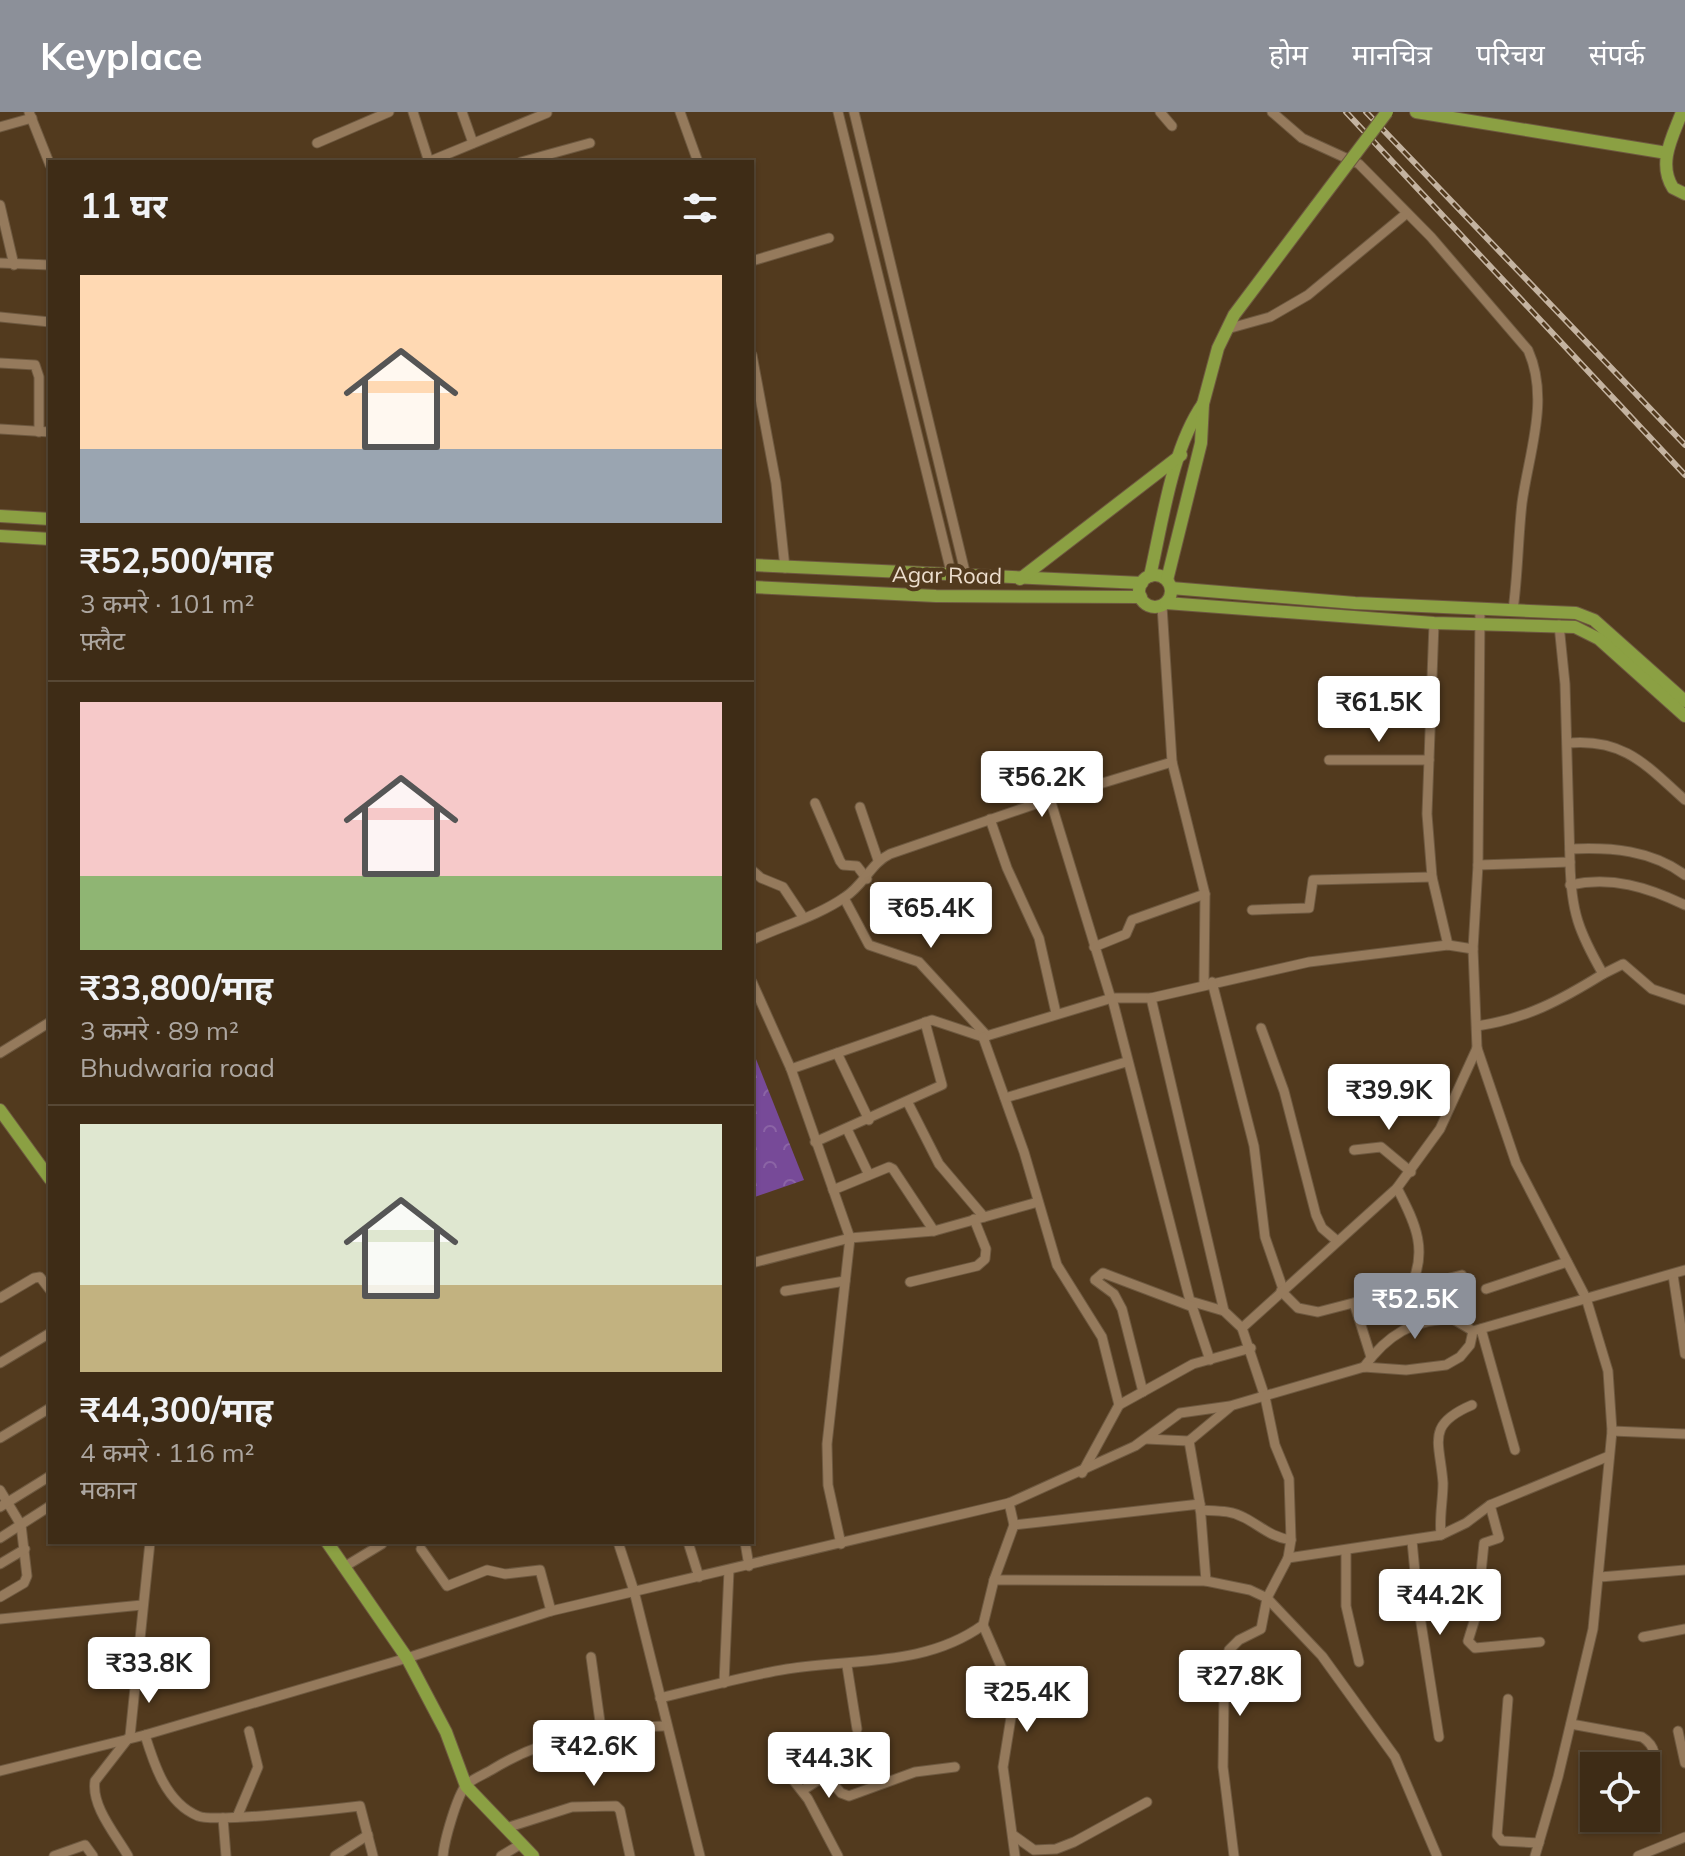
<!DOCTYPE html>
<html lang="hi">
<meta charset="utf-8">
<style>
:root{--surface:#3e2c16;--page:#45341f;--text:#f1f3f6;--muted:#ada7a1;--line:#574835;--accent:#8c9099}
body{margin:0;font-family:Mulish,"Noto Sans Devanagari",sans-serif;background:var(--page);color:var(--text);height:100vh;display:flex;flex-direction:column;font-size:30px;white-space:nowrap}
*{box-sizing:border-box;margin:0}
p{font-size:26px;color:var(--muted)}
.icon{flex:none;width:44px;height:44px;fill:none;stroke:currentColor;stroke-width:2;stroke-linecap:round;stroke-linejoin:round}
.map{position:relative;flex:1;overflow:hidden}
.panel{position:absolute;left:48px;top:48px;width:706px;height:1384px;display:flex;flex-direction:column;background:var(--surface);border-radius:0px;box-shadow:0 2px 6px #0004,0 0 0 2px var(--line)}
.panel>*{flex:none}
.controls{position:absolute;left:1580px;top:1640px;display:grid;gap:16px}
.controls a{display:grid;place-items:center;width:80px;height:80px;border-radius:0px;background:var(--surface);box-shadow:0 2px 6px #0004,0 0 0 2px var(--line);font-size:40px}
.price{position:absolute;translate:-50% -68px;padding:0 18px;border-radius:8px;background:#fff;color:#222;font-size:26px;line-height:52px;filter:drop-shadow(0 2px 4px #0008)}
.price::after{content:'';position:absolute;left:50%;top:48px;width:24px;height:18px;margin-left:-12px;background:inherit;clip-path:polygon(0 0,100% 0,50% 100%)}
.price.selected{background:var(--accent);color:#fff}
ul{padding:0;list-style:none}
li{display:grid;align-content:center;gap:16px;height:424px;padding:0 32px}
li+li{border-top:2px solid var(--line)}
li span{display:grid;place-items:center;height:248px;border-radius:0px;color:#555}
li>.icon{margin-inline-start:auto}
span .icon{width:144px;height:144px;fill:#fffc;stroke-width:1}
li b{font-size:34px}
h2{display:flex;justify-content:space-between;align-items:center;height:96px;padding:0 32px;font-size:34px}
header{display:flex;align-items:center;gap:48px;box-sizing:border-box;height:112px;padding:0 40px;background:var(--accent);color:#fff}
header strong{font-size:38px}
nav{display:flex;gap:44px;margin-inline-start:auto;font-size:28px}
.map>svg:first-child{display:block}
.park{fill:url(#park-crowns)}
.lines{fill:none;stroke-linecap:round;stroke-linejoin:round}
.minor-casing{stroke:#6e5940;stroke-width:11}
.major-casing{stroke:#6e5940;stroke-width:14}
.minor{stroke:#957a5c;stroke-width:9}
.major{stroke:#8ba043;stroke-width:12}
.rail-casing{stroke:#c4b3a0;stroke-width:6}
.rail{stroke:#523a1e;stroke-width:3;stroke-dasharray:9;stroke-linecap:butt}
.major-bridge-casing{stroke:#6e5940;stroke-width:14;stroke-linecap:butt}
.major-bridge{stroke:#8ba043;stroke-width:12}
.labels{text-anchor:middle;stroke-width:8;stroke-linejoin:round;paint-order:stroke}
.street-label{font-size:22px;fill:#eddece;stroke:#523a1e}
</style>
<header>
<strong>Keyplace</strong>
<nav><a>होम</a><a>मानचित्र</a><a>परिचय</a><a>संपर्क</a></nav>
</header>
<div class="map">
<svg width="1685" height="1744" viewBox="0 0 1685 1744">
<defs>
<pattern id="park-crowns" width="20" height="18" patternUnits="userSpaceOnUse" patternTransform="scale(2)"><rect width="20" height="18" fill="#774a98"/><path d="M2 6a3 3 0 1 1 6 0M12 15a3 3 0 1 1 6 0" fill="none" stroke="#8b64a5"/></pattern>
</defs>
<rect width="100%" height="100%" fill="#523a1e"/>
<polygon class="park" points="752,937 804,1068 752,1086"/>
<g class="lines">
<g class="minor-casing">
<g id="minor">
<polyline points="29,0 50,53"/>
<polyline points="413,0 429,50"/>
<polyline points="462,0 473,31"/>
<polyline points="680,0 698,50"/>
<polyline points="838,0 952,464"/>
<polyline points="854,0 966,464"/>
<polyline points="1160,0 1172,14"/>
<path d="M1272,0L1302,26L1359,52L1431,125L1528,238C1550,287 1529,340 1522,391C1518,426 1518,462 1513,498"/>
<polyline points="0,15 32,6"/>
<polyline points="317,31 389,0"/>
<polyline points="428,50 547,1"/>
<polyline points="521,50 590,31"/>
<polyline points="0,93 14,153"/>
<polyline points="752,149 829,126"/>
<polyline points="0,151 50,153"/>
<polyline points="0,205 50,210"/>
<polyline points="1227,217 1270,205 1308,183 1407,101"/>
<polyline points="752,243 776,371 785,456"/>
<polyline points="0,251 35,253 39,265 39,320"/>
<polyline points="0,317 50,320"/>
<polyline points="1480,496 1478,753 1473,837 1477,936 1516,1051 1586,1186 1608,1259 1612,1319 1593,1517 1558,1665 1535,1744"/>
<polyline points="1434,511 1427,702 1432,765 1448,833"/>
<path d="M1568,631C1624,626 1646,653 1685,688"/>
<polyline points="1329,648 1429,648"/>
<polyline points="1172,650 1205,782 1204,872"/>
<polyline points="1050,687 1111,887"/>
<polyline points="815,691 840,749 843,753 857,754 867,767"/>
<polyline points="860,695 878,748"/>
<polyline points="990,707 1007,756 1039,826 1056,901"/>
<path d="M1570,737C1611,735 1651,738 1685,763"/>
<polyline points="1478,753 1570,750 1565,572 1559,513"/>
<polyline points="752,758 761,766 783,775 803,805"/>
<path d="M1570,773C1612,764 1647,775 1685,793"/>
<polyline points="844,786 869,833 919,850 987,924"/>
<polyline points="1252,798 1309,796 1313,768 1432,765"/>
<path d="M752,828C782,814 818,804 845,785C864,773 871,751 890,742L1050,687L1172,650L1162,494"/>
<polyline points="1094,835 1126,822 1132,808 1205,782"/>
<polyline points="1603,862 1623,852 1652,877 1685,888"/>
<polyline points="752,870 791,957 932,908 983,925 1112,886 1151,886 1309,850 1448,833 1473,837"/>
<polyline points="1212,870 1254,1034 1265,1125 1283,1177"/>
<polyline points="1112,886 1190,1189 1224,1199"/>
<polyline points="1151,886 1224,1199 1242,1216"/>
<path d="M1477,914C1526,907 1561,888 1603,862C1579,820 1571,800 1570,750"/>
<polyline points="1261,916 1284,979 1316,1103 1322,1116 1336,1128"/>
<polyline points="983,925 1024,1040 1057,1153 1102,1225 1119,1293 1082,1361"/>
<polyline points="0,941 50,910"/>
<polyline points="837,941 869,1008"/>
<polyline points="1005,986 1126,950"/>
<polyline points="908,991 939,1052 984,1105"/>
<polyline points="847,1017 869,1063"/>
<polyline points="815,1030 942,973 925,910"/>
<polyline points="1354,1038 1381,1035 1411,1060"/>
<path d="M1397,1076C1416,1112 1429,1140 1409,1178L1419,1211"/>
<polyline points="833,1078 889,1055 893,1057 934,1119"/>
<polyline points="752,1151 850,1126 791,957"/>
<polyline points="1673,1163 1685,1242"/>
<polyline points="910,1170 977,1154 985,1147 986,1137 974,1107"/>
<polyline points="1486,1177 1567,1150"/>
<polyline points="785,1179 845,1169"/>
<polyline points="1281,1179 1298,1196 1318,1200 1462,1163"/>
<polyline points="0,1186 34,1166 40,1165 50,1178"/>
<polyline points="1191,1191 1210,1248"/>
<polyline points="1354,1191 1371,1245"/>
<polyline points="1481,1217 1515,1338"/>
<polyline points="0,1251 50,1221"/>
<path d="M1364,1255C1387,1223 1413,1207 1453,1207L1473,1219"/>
<polyline points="1143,1280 1122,1197 1114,1182 1095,1168 1103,1161 1193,1195"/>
<polyline points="1119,1293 1193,1252 1251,1236"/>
<polyline points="1612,1319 1685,1322"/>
<polyline points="0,1326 50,1296"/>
<polyline points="1146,1327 1189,1329 1230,1295"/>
<polyline points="1189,1329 1200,1392"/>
<polyline points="0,1378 21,1413 27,1464 24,1471 0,1485"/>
<polyline points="1490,1393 1499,1426 1484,1431 1477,1500 1468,1529 1475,1536 1540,1530"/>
<polyline points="0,1395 50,1364"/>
<path d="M1200,1398C1216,1399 1231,1398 1245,1406C1262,1415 1271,1425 1291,1428"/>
<polyline points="1014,1413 1200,1392 1206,1469"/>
<path d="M1441,1423C1439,1405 1443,1389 1443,1371C1440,1330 1425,1313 1472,1293"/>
<polyline points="0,1426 50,1394"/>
<polyline points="1412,1429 1418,1492 1439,1625"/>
<polyline points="618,1430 634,1479 700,1744"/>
<polyline points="688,1430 699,1465"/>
<polyline points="745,1430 749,1454"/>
<polyline points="841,1432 828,1373 827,1332 850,1126 934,1119 1038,1090"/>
<polyline points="421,1437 447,1474 487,1458 505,1462 540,1458 551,1499"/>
<polyline points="1346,1438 1346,1494 1359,1550"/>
<polyline points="1288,1446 1291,1428 1289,1367 1275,1333 1265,1285 1242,1216 1397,1076 1440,1017 1477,936"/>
<polyline points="0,1452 25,1437"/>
<polyline points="344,1455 382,1432"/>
<polyline points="1600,1465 1685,1458"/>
<polyline points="994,1468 1014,1413 1009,1391"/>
<polyline points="0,1507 142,1493"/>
<polyline points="983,1513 1003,1559 1013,1593 1003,1655 1015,1744"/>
<polyline points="1643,1525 1685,1517"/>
<polyline points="591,1545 601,1617"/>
<polyline points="847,1554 857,1617"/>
<polyline points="724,1571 729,1458"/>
<path d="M660,1586C702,1576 744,1564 787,1557C854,1546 925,1555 983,1513L994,1468L1206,1469L1250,1478L1267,1486L1322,1544L1395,1645L1437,1744"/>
<polyline points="1508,1587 1497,1723 1502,1729 1539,1731"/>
<path d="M1571,1612L1642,1625C1660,1636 1655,1653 1654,1672"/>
<polyline points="1678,1619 1685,1651"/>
<path d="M145,1623C154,1652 166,1691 198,1704C213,1711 335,1697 360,1694L373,1744"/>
<polyline points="783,1655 808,1687 838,1744"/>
<polyline points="0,1659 145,1623 407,1546 551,1499 1009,1391 1135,1334 1180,1301 1230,1294 1364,1255 1406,1258 1446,1253 1460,1245 1470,1233 1473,1219 1685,1158"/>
<polyline points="803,1678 817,1669 829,1667 841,1681 849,1684 915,1660 955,1655"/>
<polyline points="237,1705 258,1655 249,1619"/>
<polyline points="223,1706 226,1744"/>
<polyline points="506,1716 572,1695 616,1694 620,1698 630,1744"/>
<polyline points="1013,1723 1034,1738 1056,1737 1074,1730 1147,1690"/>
<polyline points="54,1744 85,1733 93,1744"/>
<path d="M128,1744C116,1723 91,1694 95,1669L130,1624L150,1430"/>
<polyline points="335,1744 368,1723"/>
<path d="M443,1744C444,1729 457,1684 466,1673C472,1667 485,1662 493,1657C547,1624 603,1616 665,1614"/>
<polyline points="501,1744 521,1732"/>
<polyline points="1234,1744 1223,1655 1224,1584 1229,1538 1239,1528 1261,1517 1267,1486 1288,1446 1441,1423 1466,1411 1490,1393 1609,1344"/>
<polyline points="1638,1744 1685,1725"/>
</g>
</g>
<g class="major-casing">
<g id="major">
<polyline points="1416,0 1667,41"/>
<path d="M1682,0C1673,24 1657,51 1673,76L1685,82"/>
<polyline points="0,404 50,407"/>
<polyline points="0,424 50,427"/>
<polyline points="752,453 1142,471"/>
<circle cx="1155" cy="479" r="16"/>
<path d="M1150,464C1162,412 1172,336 1203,292"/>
<polyline points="1020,467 1181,343"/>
<polyline points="1167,468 1201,331 1203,292 1218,236 1234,203 1316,94"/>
<polyline points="752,475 936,484 1141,485"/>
<polyline points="1171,476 1355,491 1576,501 1594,508 1685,589"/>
<polyline points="1166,491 1434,511 1575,515 1599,527 1685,604"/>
<polyline points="0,998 50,1067"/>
<polyline points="327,1430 407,1546 446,1620 466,1674 533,1744"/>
</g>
</g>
<use href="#minor" class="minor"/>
<use href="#major" class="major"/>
<g class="rail-casing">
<g id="rail">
<polyline points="1346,0 1685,363"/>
<polyline points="1366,0 1685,333"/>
</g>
</g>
<use href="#rail" class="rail"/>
<g class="major-bridge-casing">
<polyline id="major-bridge" points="1316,94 1387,0"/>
</g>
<use href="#major-bridge" class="major-bridge"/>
</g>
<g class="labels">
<g class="street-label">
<text transform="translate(947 463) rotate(1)" y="8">Agar Road</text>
</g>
</g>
</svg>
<div class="controls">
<a><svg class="icon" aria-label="locate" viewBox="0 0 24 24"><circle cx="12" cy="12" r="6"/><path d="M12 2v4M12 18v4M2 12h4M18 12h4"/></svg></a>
</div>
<b class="price" style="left:1379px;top:632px">₹61.5K</b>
<b class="price" style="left:1042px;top:707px">₹56.2K</b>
<b class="price" style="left:931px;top:838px">₹65.4K</b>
<b class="price" style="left:1389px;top:1020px">₹39.9K</b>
<b class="price selected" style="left:1415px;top:1229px">₹52.5K</b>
<b class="price" style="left:1440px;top:1525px">₹44.2K</b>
<b class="price" style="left:149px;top:1593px">₹33.8K</b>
<b class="price" style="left:1240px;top:1606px">₹27.8K</b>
<b class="price" style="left:1027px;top:1622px">₹25.4K</b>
<b class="price" style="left:594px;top:1676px">₹42.6K</b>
<b class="price" style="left:829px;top:1688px">₹44.3K</b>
<section class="panel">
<h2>11 घर<svg class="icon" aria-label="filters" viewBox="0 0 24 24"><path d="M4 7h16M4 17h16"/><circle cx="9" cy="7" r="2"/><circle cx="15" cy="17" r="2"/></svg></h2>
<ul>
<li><span style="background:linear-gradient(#ffd9b3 70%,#9aa5b1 0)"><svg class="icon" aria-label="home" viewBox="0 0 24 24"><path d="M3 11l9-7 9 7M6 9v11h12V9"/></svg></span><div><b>₹52,500/माह</b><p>3 कमरे · 101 m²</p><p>फ़्लैट</p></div></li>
<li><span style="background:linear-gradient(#f6c9c9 70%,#8fb573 0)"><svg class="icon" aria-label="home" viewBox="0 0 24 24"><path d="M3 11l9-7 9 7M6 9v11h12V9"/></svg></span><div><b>₹33,800/माह</b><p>3 कमरे · 89 m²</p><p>Bhudwaria road</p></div></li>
<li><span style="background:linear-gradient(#dfe7d0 65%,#c2b280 0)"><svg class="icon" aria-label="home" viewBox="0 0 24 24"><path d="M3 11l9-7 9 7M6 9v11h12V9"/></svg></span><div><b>₹44,300/माह</b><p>4 कमरे · 116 m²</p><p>मकान</p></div></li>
</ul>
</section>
</div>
